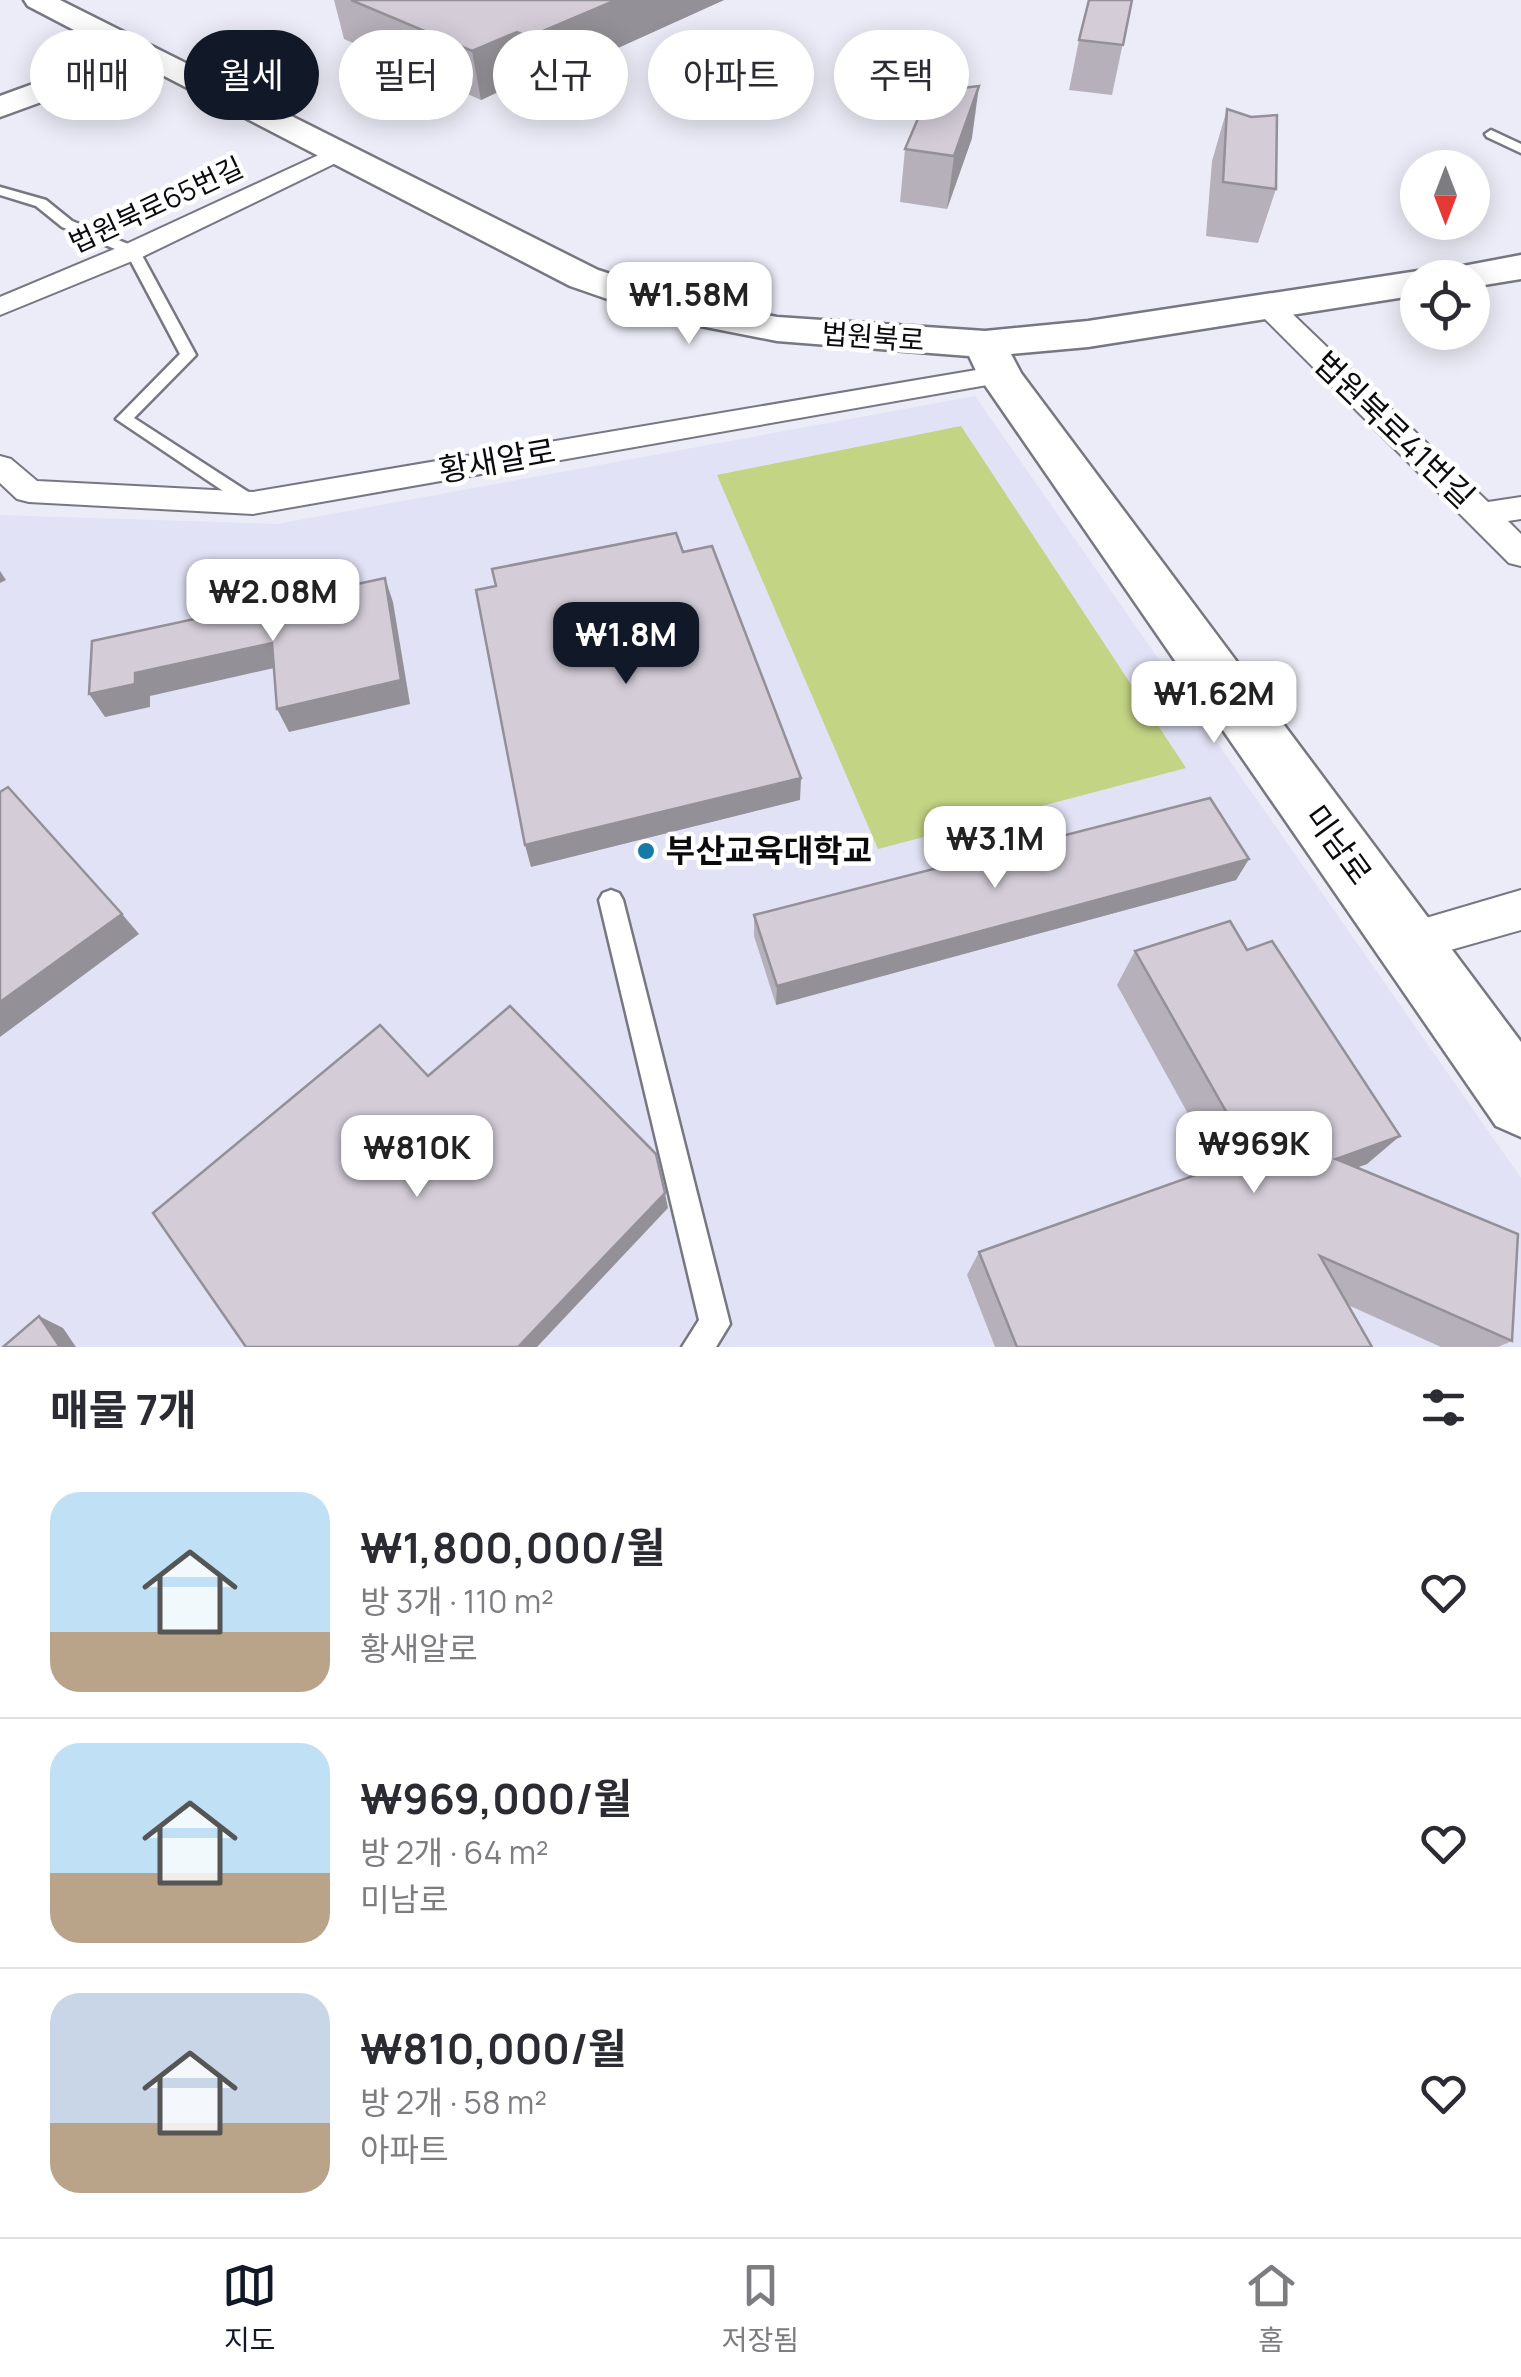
<!DOCTYPE html>
<html lang="ko">
<meta charset="utf-8">
<style>
:root{--surface:#fff;--page:#f7f7f7;--text:#2b2b33;--muted:#7c7c81;--line:#e1e1e2;--accent:#111827}
body{margin:0;font-family:Manrope,"Noto Sans KR",sans-serif;background:var(--page);color:var(--text);height:100vh;display:flex;flex-direction:column;font-size:38px;white-space:nowrap}
*{box-sizing:border-box;margin:0}
p{font-size:32px;color:var(--muted)}
.icon{flex:none;width:55px;height:55px;fill:none;stroke:currentColor;stroke-width:2;stroke-linecap:round;stroke-linejoin:round}
.map{position:relative;height:1347px;overflow:hidden}
.side{display:flex;flex-direction:column;background:var(--surface);flex:1}
.side>*{flex:none}
.banner{position:absolute;left:30px;top:30px;width:1000px;height:90px;display:flex;gap:20px}
.needle{width:65px;rotate:180deg}
.buttons{position:absolute;left:1400px;top:150px;display:grid;gap:20px}
.buttons a{display:grid;place-items:center;width:90px;height:90px;border-radius:50%;background:var(--surface);box-shadow:0 5px 25px #0003;font-size:50px}
.price{position:absolute;translate:-50% -85px;padding:0 22px;border-radius:20px;background:#fff;color:#222;font-size:32px;line-height:65px;filter:drop-shadow(0 2px 5px #0008)}
.price::after{content:'';position:absolute;left:50%;top:60px;width:30px;height:22px;margin-left:-15px;background:inherit;clip-path:polygon(0 0,100% 0,50% 100%)}
.price.selected{background:var(--accent);color:#fff}
ul{padding:0;list-style:none}
li{display:flex;align-items:center;gap:30px;height:250px;padding:0 50px}
li+li{border-top:2px solid var(--line)}
li span{display:grid;place-items:center;flex:none;width:280px;height:200px;border-radius:30px;color:#555}
li>.icon{margin-inline-start:auto}
span .icon{width:120px;height:120px;fill:#fffc;stroke-width:1}
li b{font-size:42px}
h2{display:flex;justify-content:space-between;align-items:center;height:120px;padding:0 50px;font-size:42px}
.pill{padding:0 35px;border-radius:45px;background:var(--surface);box-shadow:0 5px 25px #0003;font-size:35px;line-height:90px}
.pill.selected{background:var(--accent);color:#fff}
.menu{display:flex;justify-content:space-around;align-items:center;height:140px;border-top:2px solid var(--line);background:var(--surface);font-size:28px;color:var(--muted)}
.menu a{display:grid;justify-items:center;gap:5px}
.menu .selected{color:var(--accent)}
.map>svg:first-child{display:block}
.built{fill:#e1e2f5}
.green{fill:#c3d484}
.lines{fill:none;stroke-linecap:round;stroke-linejoin:round}
.service-casing{stroke:#777782;stroke-width:5}
.minor-casing{stroke:#777782;stroke-width:4}
.secondary-casing{stroke:#777782;stroke-width:5}
.service{fill:#fff;fill-rule:evenodd}
.minor{fill:#fff;fill-rule:evenodd}
.secondary{fill:#fff;fill-rule:evenodd}
.wall{fill:#b6b0ba}
.shaded-wall{fill:#949097}
.building{fill:#d4cdd8;stroke:#949097;stroke-width:2.5}
.poi-dot{fill:#157aa5;stroke:#fff;stroke-width:4}
.labels{text-anchor:middle;stroke-width:9;stroke-linejoin:round;paint-order:stroke}
.far-street-label{font-size:28px;fill:#0b0b0f;stroke:#fff}
.street-label{font-size:32px;fill:#0b0b0f;stroke:#fff}
.poi-label{font-size:32px;font-weight:bold;fill:#0b0b0f;stroke:#fff;text-anchor:start}
</style>
<div class="map">
<svg width="1521" height="1347" viewBox="0 0 1521 1347">
<rect width="100%" height="100%" fill="#ececf8"/>
<polygon class="built" points="975,396 1521,1178 1521,1347 0,1347 0,515 277,524"/>
<polygon class="green" points="961,426 1186,768 878,849 717,475"/>
<g class="lines">
<g class="service-casing">
<g id="service">
<polygon points="1491,130 1521,144 1521,153 1487,137 1485,134"/>
<polygon points="0,187 46,200 72,221 138,248 196,355 134,418 259,499 262,503 259,507 247,507 116,419 180,354 127,254 62,227 36,206 0,195"/>
<polygon points="611,890 619,893 623,900 730,1324 716,1347 682,1347 699,1320 599,900 603,893"/>
</g>
</g>
<g class="minor-casing">
<g id="minor">
<polygon points="336,147 348,154 344,159 142,257 0,315 0,297 124,245"/>
<polygon points="1268,298 1278,300 1488,502 1521,497 1521,519 1508,521 1521,534 1521,566 1509,563 1258,312 1254,306"/>
<polygon points="1000,366 1010,369 1015,375 1010,381 253,514 29,502 17,499 0,483 0,456 11,459 37,481 253,492"/>
<polygon points="1521,890 1521,930 1408,962 1392,956 1386,942 1392,928"/>
</g>
</g>
<g class="secondary-casing">
<g id="secondary">
<polygon points="24,0 60,0 598,270 688,299 777,317 985,331 1088,321 1418,271 1432,275 1434,278 1418,278 1418,295 1088,347 1011,354 1021,373 1521,1042 1521,1137 1496,1126 978,375 969,356 777,341 665,319 570,286 143,65 0,117 0,96 118,53 28,6"/>
<polygon points="1521,255 1521,279 1472,287 1472,278 1437,278 1442,270"/>
</g>
</g>
<use href="#service" class="service"/>
<use href="#minor" class="minor"/>
<use href="#secondary" class="secondary"/>
</g>
<g class="wall">
<polygon points="334,0 724,0 536,85 524,80 481,100 344,39"/>
<polygon points="1132,0 1112,95 1069,90 1079,40"/>
<polygon points="1227,109 1276,189 1258,243 1206,236 1212,161"/>
<polygon points="972,138 947,209 900,202 905,149"/>
<polygon points="1249,859 1236,880 776,1005 754,936 754,915"/>
<polygon points="1135,951 1367,1164 1358,1167 1512,1341 1498,1347 1441,1347 1348,1305 1372,1347 995,1347 967,1275 979,1252 1210,1170 1208,1150 1117,985"/>
</g>
<g class="shaded-wall">
<polygon points="616,0 724,0 536,85 529,37"/>
<polygon points="517,32 524,80 481,100 472,51"/>
<polygon points="979,86 972,138 947,209 954,156"/>
<polygon points="0,571 6,580 0,583"/>
<polygon points="385,578 393,602 410,704 289,732 277,709"/>
<polygon points="272,643 283,666 150,696 150,707 105,717 89,694 135,673"/>
<polygon points="801,778 800,800 531,867 525,845"/>
<polygon points="1249,859 1236,880 776,1005 777,986"/>
<polygon points="122,914 139,934 0,1037 0,1002"/>
<polygon points="1400,1136 1367,1164 1306,1185 1336,1159"/>
<polygon points="665,1193 668,1208 537,1347 518,1347"/>
<polygon points="39,1316 63,1328 76,1347 60,1347"/>
</g>
<g class="building">
<polygon points="351,0 616,0 529,37 517,32 472,51"/>
<polygon points="1089,0 1132,0 1123,45 1079,40"/>
<polygon points="934,81 954,89 979,86 954,156 905,149"/>
<polygon points="1227,109 1251,117 1277,115 1276,189 1223,182"/>
<polygon points="676,533 683,552 712,546 801,778 525,845 476,590 496,586 492,569"/>
<polygon points="385,578 401,680 277,709 272,643 135,673 135,684 89,694 92,641"/>
<polygon points="8,787 122,914 0,1002 0,792"/>
<polygon points="1210,798 1249,859 777,986 754,915"/>
<polygon points="1230,921 1247,950 1272,941 1400,1136 1336,1159 1518,1234 1512,1341 1320,1256 1372,1347 1017,1347 979,1252 1238,1160 1232,1122 1135,951"/>
<polygon points="510,1006 656,1154 665,1193 518,1347 246,1347 153,1213 380,1025 428,1076"/>
<polygon points="39,1316 60,1347 3,1347"/>
</g>
<circle class="poi-dot" cx="646" cy="851" r="10"/>
<g class="labels">
<g class="far-street-label">
<text transform="translate(156 205) rotate(-25)" y="10">법원북로65번길</text>
<text transform="translate(873 337) rotate(4)" y="10">법원북로</text>
</g>
<g class="street-label">
<text transform="translate(1394 430) rotate(44)" y="11">법원북로41번길</text>
<text transform="translate(497 461) rotate(-10)" y="11">황새알로</text>
<text transform="translate(1338 845) rotate(54)" y="11">미남로</text>
</g>
<g class="poi-label">
<text x="666" y="862">부산교육대학교</text>
</g>
</g>
</svg>
<div class="buttons">
<a><svg class="needle" viewBox="-14 -14 28 28"><path d="M0-13l5 13h-10z" fill="#e53935"/><path d="M0 13l5-13h-10z" fill="#7c7c81"/></svg></a>
<a><svg class="icon" aria-label="locate" viewBox="0 0 24 24"><circle cx="12" cy="12" r="6"/><path d="M12 2v4M12 18v4M2 12h4M18 12h4"/></svg></a>
</div>
<b class="price" style="left:689px;top:347px">₩1.58M</b>
<b class="price" style="left:273px;top:644px">₩2.08M</b>
<b class="price selected" style="left:626px;top:687px">₩1.8M</b>
<b class="price" style="left:1214px;top:746px">₩1.62M</b>
<b class="price" style="left:995px;top:891px">₩3.1M</b>
<b class="price" style="left:1254px;top:1196px">₩969K</b>
<b class="price" style="left:417px;top:1200px">₩810K</b>
<div class="banner">
<a class="pill">매매</a>
<a class="pill selected">월세</a>
<a class="pill">필터</a>
<a class="pill">신규</a>
<a class="pill">아파트</a>
<a class="pill">주택</a>
</div>
</div>
<section class="side">
<h2>매물 7개<svg class="icon" aria-label="filters" viewBox="0 0 24 24"><path d="M4 7h16M4 17h16"/><circle cx="9" cy="7" r="2"/><circle cx="15" cy="17" r="2"/></svg></h2>
<ul>
<li><span style="background:linear-gradient(#bfe0f5 70%,#b9a48a 0)"><svg class="icon" aria-label="home" viewBox="0 0 24 24"><path d="M3 11l9-7 9 7M6 9v11h12V9"/></svg></span><div><b>₩1,800,000/월</b><p>방 3개 · 110 m²</p><p>황새알로</p></div><svg class="icon" aria-label="heart" viewBox="0 0 24 24"><path d="M12 20l-8-8c-3-5 5-10 8-4 3-6 11-1 8 4z"/></svg></li>
<li><span style="background:linear-gradient(#bfe0f5 65%,#b9a48a 0)"><svg class="icon" aria-label="home" viewBox="0 0 24 24"><path d="M3 11l9-7 9 7M6 9v11h12V9"/></svg></span><div><b>₩969,000/월</b><p>방 2개 · 64 m²</p><p>미남로</p></div><svg class="icon" aria-label="heart" viewBox="0 0 24 24"><path d="M12 20l-8-8c-3-5 5-10 8-4 3-6 11-1 8 4z"/></svg></li>
<li><span style="background:linear-gradient(#c9d6e8 65%,#b9a48a 0)"><svg class="icon" aria-label="home" viewBox="0 0 24 24"><path d="M3 11l9-7 9 7M6 9v11h12V9"/></svg></span><div><b>₩810,000/월</b><p>방 2개 · 58 m²</p><p>아파트</p></div><svg class="icon" aria-label="heart" viewBox="0 0 24 24"><path d="M12 20l-8-8c-3-5 5-10 8-4 3-6 11-1 8 4z"/></svg></li>
</ul>
</section>
<nav class="menu">
<a class="selected"><svg class="icon" aria-label="map" viewBox="0 0 24 24"><path d="M3 6l6-2 6 2 6-2v14l-6 2-6-2-6 2zM9 4v14M15 6v14"/></svg>지도</a>
<a><svg class="icon" aria-label="saved" viewBox="0 0 24 24"><path d="M7 4h10v16l-5-4-5 4z"/></svg>저장됨</a>
<a><svg class="icon" aria-label="home" viewBox="0 0 24 24"><path d="M3 11l9-7 9 7M6 9v11h12V9"/></svg>홈</a>
</nav>
